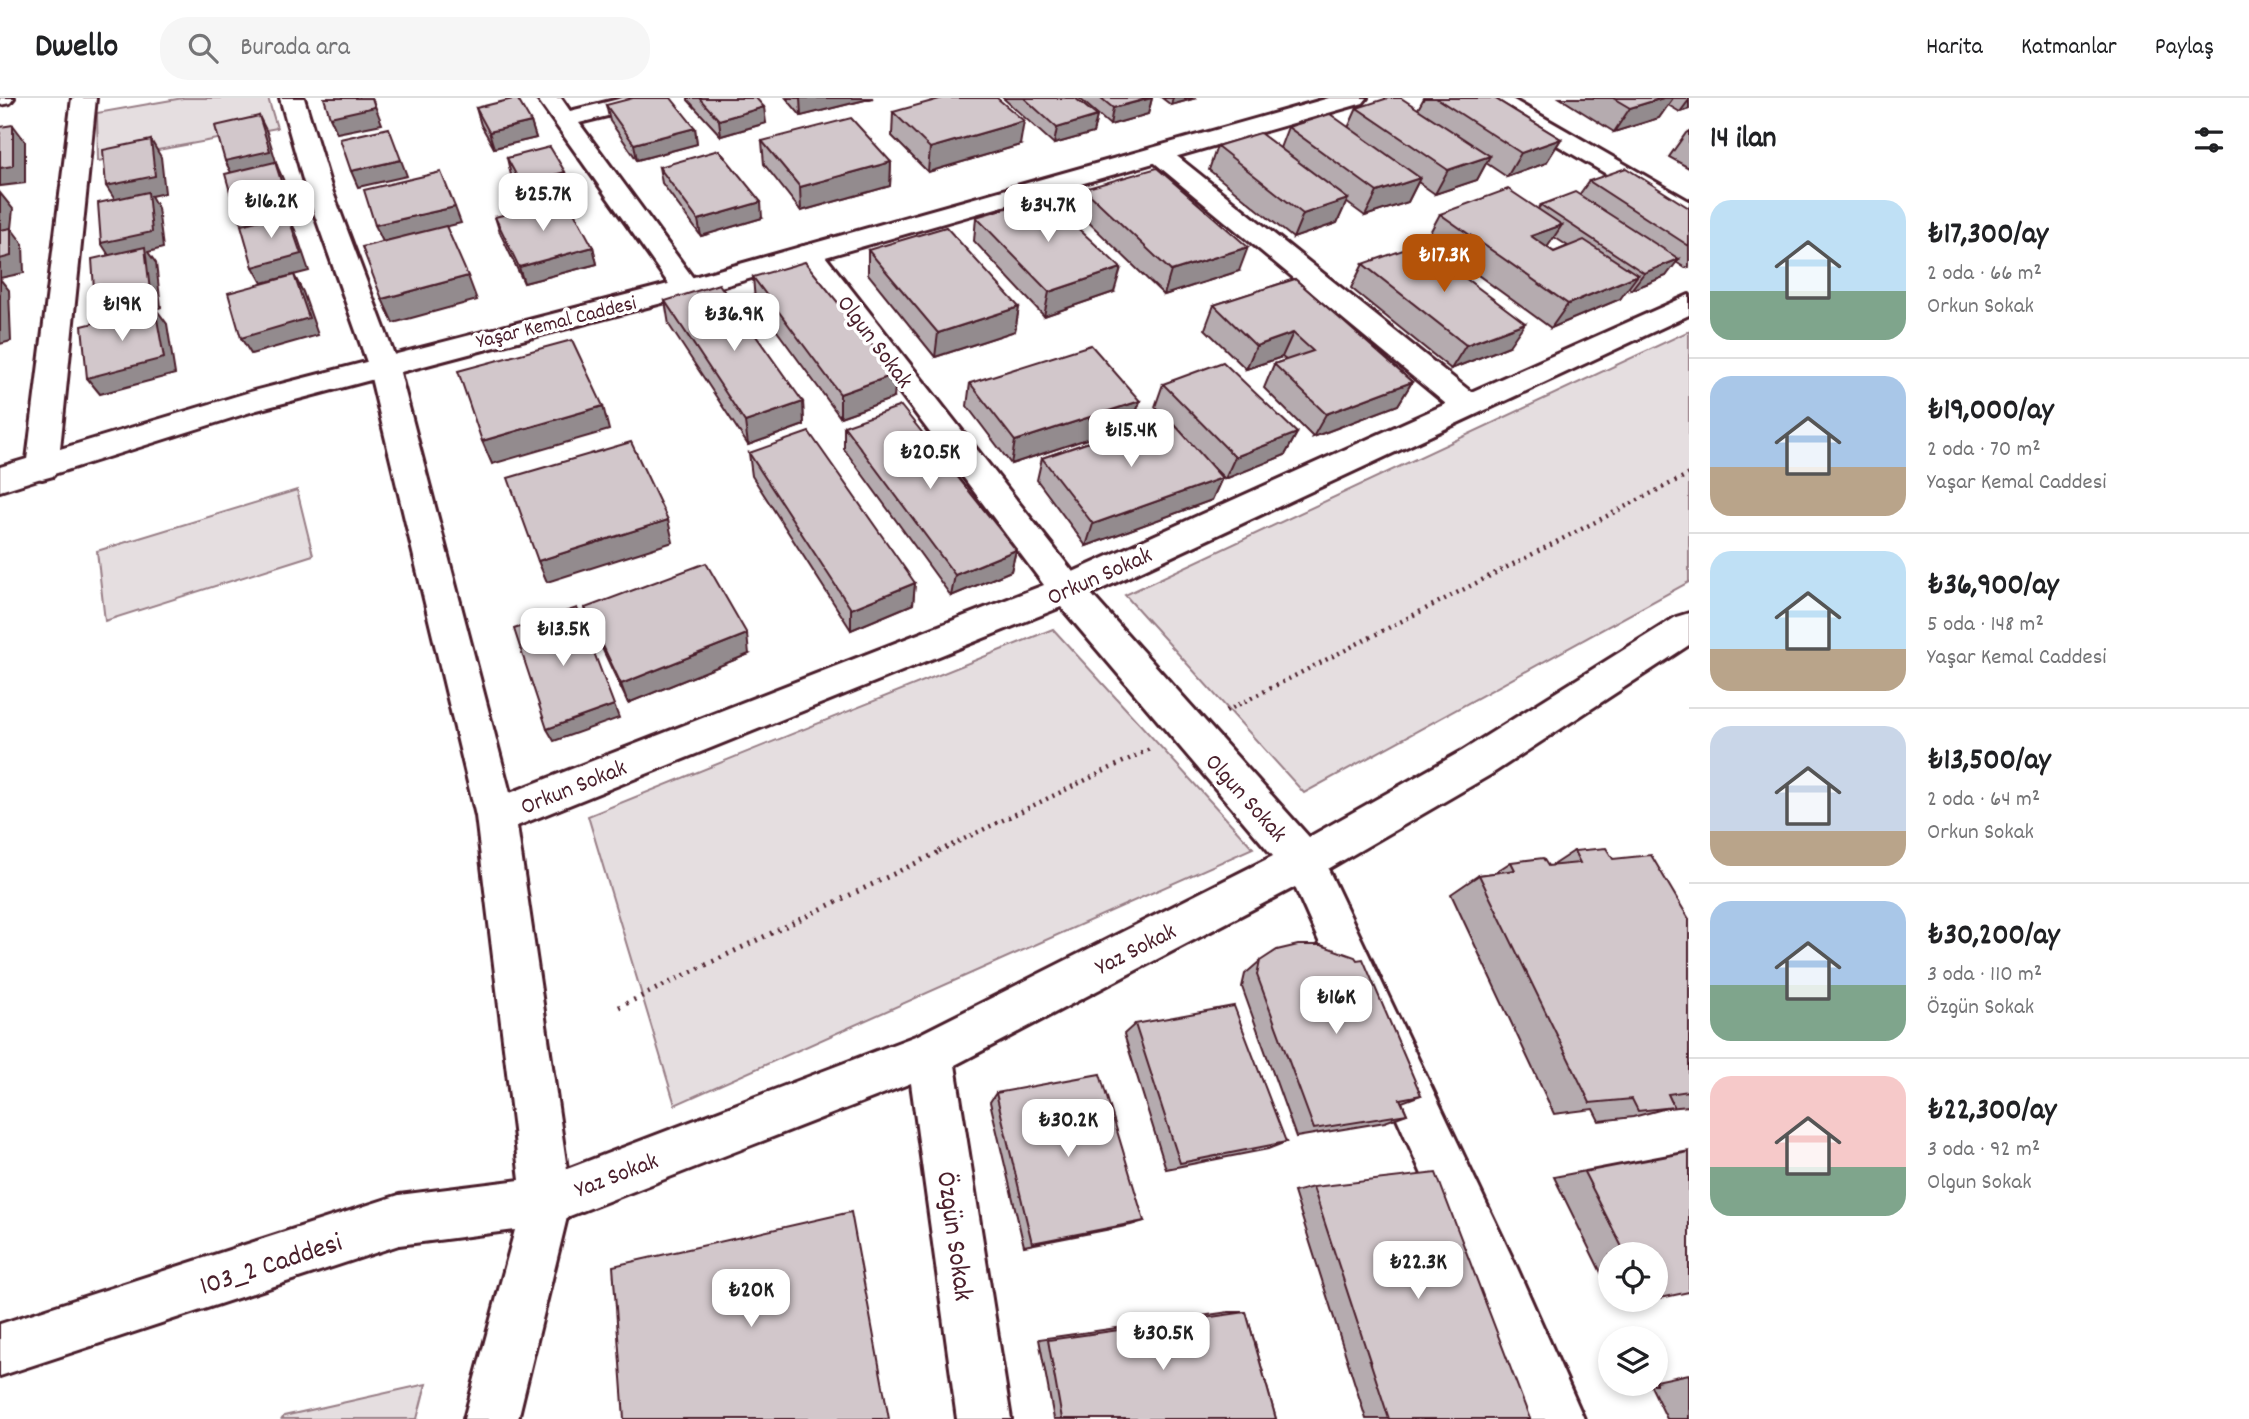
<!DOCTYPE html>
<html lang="tr">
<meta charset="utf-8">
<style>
:root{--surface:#fff;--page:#f6f6f6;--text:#202124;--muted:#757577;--line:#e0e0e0;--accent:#b45309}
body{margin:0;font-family:Dekko,sans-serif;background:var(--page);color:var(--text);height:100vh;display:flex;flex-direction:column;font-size:26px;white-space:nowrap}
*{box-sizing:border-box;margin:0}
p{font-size:23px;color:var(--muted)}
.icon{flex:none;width:38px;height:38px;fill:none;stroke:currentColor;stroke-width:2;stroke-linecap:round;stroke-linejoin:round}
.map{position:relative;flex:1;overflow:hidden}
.panel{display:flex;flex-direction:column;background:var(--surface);width:560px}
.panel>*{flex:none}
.controls{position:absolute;left:1598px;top:1144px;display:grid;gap:14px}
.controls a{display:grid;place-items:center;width:70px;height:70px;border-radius:50%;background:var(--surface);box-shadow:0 4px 10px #0003;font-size:35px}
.price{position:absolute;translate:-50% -60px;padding:0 16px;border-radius:14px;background:#fff;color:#222;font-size:23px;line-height:46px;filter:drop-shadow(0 2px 4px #0008)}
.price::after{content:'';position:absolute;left:50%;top:42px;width:21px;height:16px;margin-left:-10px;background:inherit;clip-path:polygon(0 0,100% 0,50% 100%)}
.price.current{background:var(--accent);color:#fff}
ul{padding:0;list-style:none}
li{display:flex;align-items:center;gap:21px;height:175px;padding:0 21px}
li+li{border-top:2px solid var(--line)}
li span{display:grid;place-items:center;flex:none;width:196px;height:140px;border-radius:21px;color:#555}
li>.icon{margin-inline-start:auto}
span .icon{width:84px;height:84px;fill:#fffc;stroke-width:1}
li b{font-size:30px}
h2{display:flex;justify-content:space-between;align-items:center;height:84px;padding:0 21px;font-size:30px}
header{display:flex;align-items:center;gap:42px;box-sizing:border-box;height:98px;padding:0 35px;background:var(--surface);border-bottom:2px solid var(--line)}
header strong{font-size:33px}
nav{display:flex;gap:38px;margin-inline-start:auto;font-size:24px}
.search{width:490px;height:63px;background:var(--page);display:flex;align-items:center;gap:18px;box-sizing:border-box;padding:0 24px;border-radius:28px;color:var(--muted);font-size:26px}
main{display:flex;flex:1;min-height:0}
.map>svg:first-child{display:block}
.green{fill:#e5dee0;stroke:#987e86;stroke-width:2}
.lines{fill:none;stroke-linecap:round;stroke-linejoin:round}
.street-casing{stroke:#4a1f2b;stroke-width:6}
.secondary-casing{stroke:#4a1f2b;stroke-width:6}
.path-far1{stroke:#4a1f2b;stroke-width:4.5;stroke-dasharray:2 5;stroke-linecap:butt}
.path{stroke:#4a1f2b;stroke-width:5;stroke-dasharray:2 6;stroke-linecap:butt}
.street{fill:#fff;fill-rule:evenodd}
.secondary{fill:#fff;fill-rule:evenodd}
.wall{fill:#b5abaf;stroke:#4a1f2b;stroke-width:2;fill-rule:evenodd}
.shaded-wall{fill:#938b8e;stroke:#4a1f2b;stroke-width:2}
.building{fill:#d2c7cb;stroke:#4a1f2b;stroke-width:2}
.labels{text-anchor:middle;stroke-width:7;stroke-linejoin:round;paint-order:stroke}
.far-street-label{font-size:21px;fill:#4a1f2b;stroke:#fff}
.street-label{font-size:24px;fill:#4a1f2b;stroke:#fff}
.near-street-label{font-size:28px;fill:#4a1f2b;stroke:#fff}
</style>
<header>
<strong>Dwello</strong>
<div class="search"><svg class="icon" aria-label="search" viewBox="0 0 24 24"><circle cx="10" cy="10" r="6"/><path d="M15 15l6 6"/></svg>Burada ara</div>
<nav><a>Harita</a><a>Katmanlar</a><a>Paylaş</a></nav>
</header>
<main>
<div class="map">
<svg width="1689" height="1321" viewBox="0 0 1689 1321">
<rect width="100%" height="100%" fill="#fff"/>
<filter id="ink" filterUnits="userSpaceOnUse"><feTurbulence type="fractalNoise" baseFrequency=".0143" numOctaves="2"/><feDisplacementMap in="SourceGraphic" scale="14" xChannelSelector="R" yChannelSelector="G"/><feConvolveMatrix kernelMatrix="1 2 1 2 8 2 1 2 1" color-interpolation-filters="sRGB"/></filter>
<g filter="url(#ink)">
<g class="green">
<polygon points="183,0 268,0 277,30 98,63 97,15"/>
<polygon points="1689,233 1689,484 1304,695 1125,497"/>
<polygon points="297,392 313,457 105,523 97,453"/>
<polygon points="1053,531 1253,750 675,1007 588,718"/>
<polygon points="426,1286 417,1321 282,1321 284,1318"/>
</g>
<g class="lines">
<g class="street-casing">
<g id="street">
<polygon points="0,0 14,0 10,5 0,7"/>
<polygon points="72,0 96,0 58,370 53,378 42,381 31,378 26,370"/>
<path d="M280,0H304L332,92L398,267L510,695L1044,487L800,161L796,155L800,149L809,147L818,149L1073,474L1446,306L1150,61L1147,56L1150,51L1159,49L1168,51L1471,294L1689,197V217L1091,496L1309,739L1462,653L1676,519L1689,515V547L1490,677L1328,771L1517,1170L1584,1321H1530L1295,789L955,967L1011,1321H957L911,985L567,1119L518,1321H464L515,1132L399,1147L0,1278V1226L399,1097L520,1082L476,718L368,267L306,92ZM1061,509L1273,758L918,937L567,1071L517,728Z"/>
<polygon points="537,0 561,0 570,13 623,0 664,0 660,5 579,25 696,184 700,190 696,196 686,199 676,196"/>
<polygon points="1481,0 1510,0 1689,103 1689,122 1680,119 1485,5"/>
</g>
</g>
<g class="secondary-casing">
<polygon id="secondary" points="1329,0 1367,0 1363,5 696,196 257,312 0,393 0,369 250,294 676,184"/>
</g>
<g class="path-far1">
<polyline points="1226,613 1689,376"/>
<polyline points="939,753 1152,650"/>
</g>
<polyline class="path" points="619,909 943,752"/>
<use href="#street" class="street"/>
<use href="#secondary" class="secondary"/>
</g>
<g class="wall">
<polygon points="688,0 756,0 766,25 721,38 688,2"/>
<polygon points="786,0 873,0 801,18"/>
<polygon points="1003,0 1075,0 1097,18 1093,35 1054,46"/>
<polygon points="1079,0 1152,0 1148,16 1110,27"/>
<polygon points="1162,0 1196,0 1171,7"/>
<polygon points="1424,0 1494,0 1561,41 1546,65 1507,79 1486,65 1477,82 1435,96 1418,84 1408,104 1365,118 1346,104 1337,125 1293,140 1209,72 1217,48 1280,50 1288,29 1348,30 1357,10 1418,11"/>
<polygon points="1560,0 1689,0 1689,11 1680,14 1668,7 1659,20 1614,34"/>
<polygon points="606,7 695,30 697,46 637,62 610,23"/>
<polygon points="476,10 531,24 536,40 494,50 481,27"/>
<polygon points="893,14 1020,47 928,74 892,38"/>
<polygon points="1689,33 1689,70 1669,59 1686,35"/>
<polygon points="762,43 891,64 890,88 801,113 764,66"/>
<polygon points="507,60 569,91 526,102 511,77"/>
<polygon points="659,69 762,120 701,138 662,85"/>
<path d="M1589,83L1689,110V169L1685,170L1676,164L1666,178L1631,192L1628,189L1620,201L1551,230L1427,140L1440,116L1538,111L1541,107L1579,97ZM1554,139L1568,148L1554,154L1547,149Z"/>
<polygon points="1084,91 1239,173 1164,197 1079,115"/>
<polygon points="495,119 593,149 597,166 524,185 500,135"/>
<polygon points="976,119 1114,194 1044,218 974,143"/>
<polygon points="868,152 1019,209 1015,233 935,259 868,176"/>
<polygon points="1363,166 1509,248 1451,271 1351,190"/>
<polygon points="753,179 894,300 840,319 755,203"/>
<polygon points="1295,181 1412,284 1398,307 1313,339 1264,290 1274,266 1286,262 1282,259 1246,271 1205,231 1214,207"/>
<polygon points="665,203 803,304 804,327 748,347 669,227"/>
<polygon points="970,285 1140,303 1132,326 1011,366 967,308"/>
<polygon points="1163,286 1297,335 1285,357 1225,381 1210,366 1222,380 1212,402 1086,448 1037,382 1042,360 1164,318 1155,309"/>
<polygon points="844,328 1016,452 1011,473 951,498 844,351"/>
<polygon points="749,355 915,485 913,506 851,532 752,378"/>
<polygon points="585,510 749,556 628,605 593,531"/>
<polygon points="1574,753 1613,761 1689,821 1689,1008 1667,1010 1633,1019 1599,1023 1593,1011 1554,1016 1451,796 1479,777 1494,775 1511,764 1551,768"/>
<polygon points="1260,863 1421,997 1402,1004 1407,1016 1385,1024 1296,1039 1242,889 1245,876"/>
<polygon points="1135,926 1286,1044 1268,1051 1166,1071 1124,936"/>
<polygon points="996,995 1144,1123 1131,1127 1024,1148 990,1004"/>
<polygon points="1689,1053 1656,1157 1610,1157 1610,1193 1554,1079"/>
<polygon points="1313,1089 1530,1321 1366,1321 1294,1094"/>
<polygon points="1229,1214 1246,1214 1276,1321 1054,1321 1039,1241"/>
<polygon points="1689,1276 1689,1321 1667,1321 1650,1286 1656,1286 1656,1283"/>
</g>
<g class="shaded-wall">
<polygon points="372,0 382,26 337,35 330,19"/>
<polygon points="800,0 873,0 801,18"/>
<polygon points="1152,0 1148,16 1110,27 1113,10"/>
<polygon points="1173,0 1196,0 1171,7"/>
<polygon points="1663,0 1673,0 1659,20 1614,34 1630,10"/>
<polygon points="1689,2 1689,11 1680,14"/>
<polygon points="764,9 766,25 721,38 719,22"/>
<polygon points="259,18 267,34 278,70 283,81 296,119 289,120 295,132 309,173 262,185 253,169 245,131 236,115 234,80 225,63"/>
<polygon points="1097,18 1093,35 1054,46 1057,30"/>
<polygon points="1024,23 1020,47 928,74 930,50"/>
<polygon points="531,24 536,40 494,50 489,34"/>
<polygon points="13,27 25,43 25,85 0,88 0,70"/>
<polygon points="695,30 697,46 637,62 634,46"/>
<polygon points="1561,41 1546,65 1507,79 1521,55"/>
<polygon points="151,42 161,59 165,95 151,98 158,110 163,150 148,154 156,165 161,209 156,211 167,226 175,276 100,296 87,280 107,222 95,206 112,162 101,145 117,105 106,88"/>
<polygon points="1490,58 1477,82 1435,96 1448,72"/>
<polygon points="401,62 407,78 358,89 351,73"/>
<polygon points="891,64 890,88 801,113 800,89"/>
<polygon points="565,74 569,91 526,102 521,86"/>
<polygon points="1420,80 1408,104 1365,118 1377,94"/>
<polygon points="0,95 13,111 11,130 23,146 24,175 0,180"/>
<polygon points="1348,101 1337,125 1293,140 1303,116"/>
<polygon points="761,104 762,120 701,138 698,122"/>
<polygon points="455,109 461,125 383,144 375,127"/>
<polygon points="1562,127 1546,151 1531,138"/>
<polygon points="593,149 597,166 524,185 519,169"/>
<polygon points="1248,149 1239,173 1164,197 1171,173"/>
<polygon points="1679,161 1666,178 1631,192 1644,175"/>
<polygon points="1121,170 1114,194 1044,218 1049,194"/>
<polygon points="294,177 303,194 318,237 251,256 241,240"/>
<polygon points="1638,177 1620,201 1551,230 1568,206"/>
<polygon points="468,178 477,202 393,225 382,201"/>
<polygon points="0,181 9,192 11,243 0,246"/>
<polygon points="1019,209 1015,233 935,259 938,235"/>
<polygon points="1525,225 1509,248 1451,271 1466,247"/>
<polygon points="1293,235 1282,259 1246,271 1256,248"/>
<polygon points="896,276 894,300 840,319 840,296"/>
<polygon points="1412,284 1398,307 1313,339 1326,316"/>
<polygon points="1140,303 1132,326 1011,366 1015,343"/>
<polygon points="803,304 804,327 748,347 745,324"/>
<polygon points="603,308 609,332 492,366 482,343"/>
<polygon points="1297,335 1285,357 1225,381 1235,359"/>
<polygon points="1222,380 1212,402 1086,448 1093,426"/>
<polygon points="668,422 673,444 547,484 538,463"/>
<polygon points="1016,452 1011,473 951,498 955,477"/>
<polygon points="915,485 913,506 851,532 851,511"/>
<polygon points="747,536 749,556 628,605 621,586"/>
<polygon points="614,607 619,620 554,643 547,631"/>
</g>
<g class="building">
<polygon points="324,0 372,0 375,9 330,19"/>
<polygon points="517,0 531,24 489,34 476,10"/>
<polygon points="633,0 671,0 695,30 634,46 606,7"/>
<polygon points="699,0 756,0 764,9 719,22"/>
<polygon points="943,0 997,0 1024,23 930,50 893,14"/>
<polygon points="1024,0 1075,0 1097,18 1057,30"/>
<polygon points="1101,0 1150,0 1113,10"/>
<polygon points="1388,0 1401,0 1490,58 1448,72 1357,10"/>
<polygon points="1436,0 1494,0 1561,41 1521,55"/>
<polygon points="1613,0 1663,0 1630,10"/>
<polygon points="1330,16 1420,80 1377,94 1288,29"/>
<polygon points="259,18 270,53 225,63 215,28"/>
<polygon points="851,20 891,64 800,89 762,43"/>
<polygon points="13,27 13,68 0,70 0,29"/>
<polygon points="389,30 401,62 351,73 340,41"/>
<polygon points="1260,35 1348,101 1303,116 1217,48"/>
<polygon points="151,42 155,78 106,88 103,52"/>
<polygon points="550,49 565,74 521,86 507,60"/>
<polygon points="719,52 761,104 698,122 659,69"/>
<polygon points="275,64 287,102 236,115 225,76"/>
<polygon points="1157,70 1248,149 1171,173 1084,91"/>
<polygon points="1626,70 1689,110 1689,148 1589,83"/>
<polygon points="441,74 455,109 375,127 364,92"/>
<polygon points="1508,91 1562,127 1531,138 1554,154 1584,142 1638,177 1568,206 1440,116"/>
<polygon points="148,94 152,134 101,145 98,105"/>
<polygon points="1575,94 1679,161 1644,175 1541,107"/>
<polygon points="1044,99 1121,170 1049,194 976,119"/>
<polygon points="567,101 593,149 519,169 495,119"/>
<polygon points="287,115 301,156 253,169 241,127"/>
<polygon points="446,128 468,178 382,201 362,149"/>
<polygon points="946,129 1019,209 938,235 868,152"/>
<polygon points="11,130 11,158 0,161 0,132"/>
<polygon points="1420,146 1525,225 1466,247 1363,166"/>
<polygon points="145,149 150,193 95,206 92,161"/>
<polygon points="805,164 896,276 840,296 753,179"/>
<polygon points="294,177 309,220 241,240 228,195"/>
<polygon points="1295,181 1412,284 1326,316 1274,266 1313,253 1293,235 1256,248 1214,207"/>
<polygon points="719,186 803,304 745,324 665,203"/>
<polygon points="155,210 164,260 87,280 82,228"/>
<polygon points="572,242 603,308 482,343 458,273"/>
<polygon points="1091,247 1140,303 1015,343 970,285"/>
<polygon points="1223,264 1297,335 1235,359 1163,286"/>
<polygon points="901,308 1016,452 955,477 844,328"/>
<polygon points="1167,318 1222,380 1093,426 1042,360"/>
<polygon points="809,334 915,485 851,511 749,355"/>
<polygon points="631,344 668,422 538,463 508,380"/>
<polygon points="706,465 747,536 621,586 585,510"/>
<polygon points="577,510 614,607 547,631 514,531"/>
<polygon points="1606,750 1613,761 1651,757 1689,821 1689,993 1668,996 1674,1009 1638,1013 1632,1001 1590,1005 1479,777 1515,772 1511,764 1543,760 1548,768 1580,765 1574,753"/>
<polygon points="1298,847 1321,847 1355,859 1357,862 1363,861 1421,997 1400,1001 1407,1016 1314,1031 1257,877 1260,863 1277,852"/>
<polygon points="1234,908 1286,1044 1180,1065 1135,926"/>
<polygon points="1100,976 1144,1123 1032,1145 996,995"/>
<polygon points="1689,1054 1689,1194 1656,1201 1656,1157 1626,1157 1584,1074"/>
<polygon points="1436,1075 1530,1321 1389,1321 1313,1089"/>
<polygon points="851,1114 889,1321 624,1321 613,1168"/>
<polygon points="1246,1214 1276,1321 1062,1321 1048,1242"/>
</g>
</g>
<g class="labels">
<g class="far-street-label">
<text transform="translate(556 223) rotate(-14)" y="7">Yaşar Kemal Caddesi</text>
</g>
<g class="street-label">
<text transform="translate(876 243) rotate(53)" y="8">Olgun Sokak</text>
<text transform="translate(1099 477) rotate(-24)" y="8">Orkun Sokak</text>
<text transform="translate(573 688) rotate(-22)" y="8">Orkun Sokak</text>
<text transform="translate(1247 699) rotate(48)" y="8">Olgun Sokak</text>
<text transform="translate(1135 850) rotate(-27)" y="8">Yaz Sokak</text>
<text transform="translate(616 1076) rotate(-21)" y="8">Yaz Sokak</text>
</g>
<g class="near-street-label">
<text transform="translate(957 1138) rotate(82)" y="10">Özgün Sokak</text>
<text transform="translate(270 1164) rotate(-18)" y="10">103_2 Caddesi</text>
</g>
</g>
</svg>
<div class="controls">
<a><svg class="icon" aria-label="locate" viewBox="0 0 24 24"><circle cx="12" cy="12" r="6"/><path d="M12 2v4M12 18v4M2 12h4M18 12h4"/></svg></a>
<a><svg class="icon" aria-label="layers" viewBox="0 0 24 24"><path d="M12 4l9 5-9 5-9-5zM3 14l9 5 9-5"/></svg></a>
</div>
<b class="price" style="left:543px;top:135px">₺25.7K</b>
<b class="price" style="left:271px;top:142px">₺16.2K</b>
<b class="price" style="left:1048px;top:146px">₺34.7K</b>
<b class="price current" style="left:1444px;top:196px">₺17.3K</b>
<b class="price" style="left:122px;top:245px">₺19K</b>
<b class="price" style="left:734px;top:255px">₺36.9K</b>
<b class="price" style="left:1131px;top:371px">₺15.4K</b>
<b class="price" style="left:930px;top:393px">₺20.5K</b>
<b class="price" style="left:563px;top:570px">₺13.5K</b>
<b class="price" style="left:1336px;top:938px">₺16K</b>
<b class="price" style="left:1068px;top:1061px">₺30.2K</b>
<b class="price" style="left:1418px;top:1203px">₺22.3K</b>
<b class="price" style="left:751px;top:1231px">₺20K</b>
<b class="price" style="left:1163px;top:1274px">₺30.5K</b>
</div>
<section class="panel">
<h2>14 ilan<svg class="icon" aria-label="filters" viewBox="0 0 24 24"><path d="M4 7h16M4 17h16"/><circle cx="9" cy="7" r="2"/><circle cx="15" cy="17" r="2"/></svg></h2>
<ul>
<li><span style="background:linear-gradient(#bfe0f5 65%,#7fa58c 0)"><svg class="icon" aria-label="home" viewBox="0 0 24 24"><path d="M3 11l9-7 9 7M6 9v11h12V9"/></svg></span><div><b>₺17,300/ay</b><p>2 oda · 66 m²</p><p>Orkun Sokak</p></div></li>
<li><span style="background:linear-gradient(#a9c7e8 65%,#b9a48a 0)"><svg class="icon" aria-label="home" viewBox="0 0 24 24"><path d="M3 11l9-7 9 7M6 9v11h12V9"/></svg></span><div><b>₺19,000/ay</b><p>2 oda · 70 m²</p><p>Yaşar Kemal Caddesi</p></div></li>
<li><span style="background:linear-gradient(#bfe0f5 70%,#b9a48a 0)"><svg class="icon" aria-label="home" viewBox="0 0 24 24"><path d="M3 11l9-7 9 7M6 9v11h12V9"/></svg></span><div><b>₺36,900/ay</b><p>5 oda · 148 m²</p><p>Yaşar Kemal Caddesi</p></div></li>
<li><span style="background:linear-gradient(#c9d6e8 75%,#b9a48a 0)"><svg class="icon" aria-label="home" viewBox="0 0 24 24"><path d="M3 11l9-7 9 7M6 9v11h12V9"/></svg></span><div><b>₺13,500/ay</b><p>2 oda · 64 m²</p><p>Orkun Sokak</p></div></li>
<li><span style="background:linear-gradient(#a9c7e8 60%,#7fa58c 0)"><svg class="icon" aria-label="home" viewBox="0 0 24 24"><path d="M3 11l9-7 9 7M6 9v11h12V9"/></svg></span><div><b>₺30,200/ay</b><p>3 oda · 110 m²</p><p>Özgün Sokak</p></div></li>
<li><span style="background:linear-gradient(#f6c9c9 65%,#7fa58c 0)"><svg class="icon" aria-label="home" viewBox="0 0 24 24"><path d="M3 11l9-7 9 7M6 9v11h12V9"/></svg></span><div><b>₺22,300/ay</b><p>3 oda · 92 m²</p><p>Olgun Sokak</p></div></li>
</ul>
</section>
</main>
